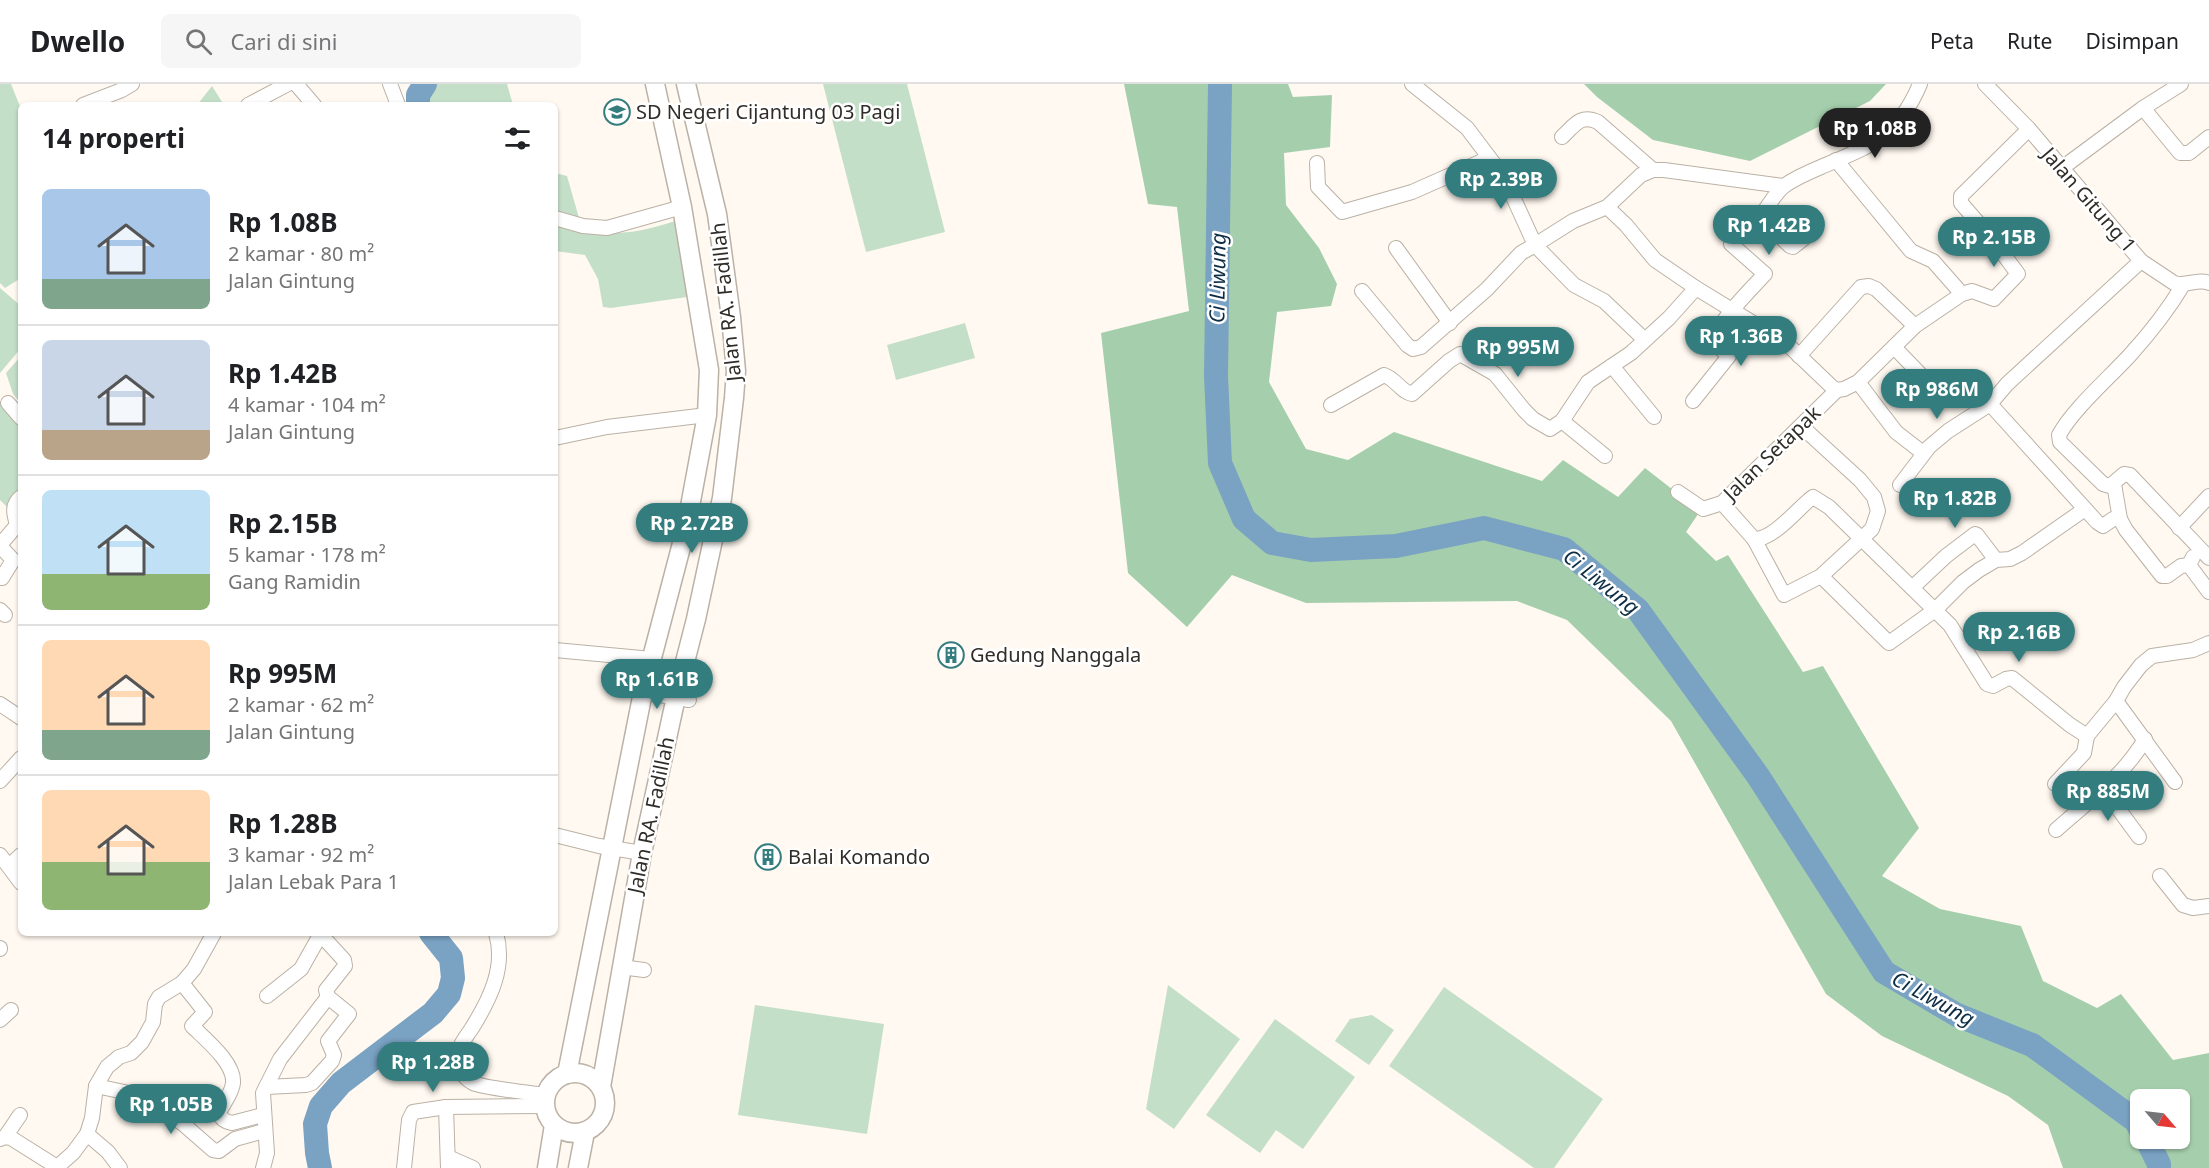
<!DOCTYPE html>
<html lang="id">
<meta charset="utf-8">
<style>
:root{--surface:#fff;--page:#f6f6f6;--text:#202124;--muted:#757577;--line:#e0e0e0;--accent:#347d7e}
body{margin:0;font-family:"Noto Sans",sans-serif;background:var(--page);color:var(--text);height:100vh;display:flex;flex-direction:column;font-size:22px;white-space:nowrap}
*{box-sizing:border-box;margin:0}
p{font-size:20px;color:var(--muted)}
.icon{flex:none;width:33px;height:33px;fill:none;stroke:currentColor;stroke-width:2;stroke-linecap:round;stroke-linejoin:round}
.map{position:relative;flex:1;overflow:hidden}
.details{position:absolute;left:18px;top:18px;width:540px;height:834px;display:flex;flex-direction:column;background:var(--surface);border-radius:9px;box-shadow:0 2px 4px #0004}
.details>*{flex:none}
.needle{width:39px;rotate:118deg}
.buttons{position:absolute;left:2130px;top:1005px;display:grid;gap:12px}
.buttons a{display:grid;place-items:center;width:60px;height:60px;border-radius:9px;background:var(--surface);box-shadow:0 2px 4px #0004;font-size:30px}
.price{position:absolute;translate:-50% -51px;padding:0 14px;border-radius:21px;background:var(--accent);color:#fff;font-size:20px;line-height:39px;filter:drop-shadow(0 2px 3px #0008)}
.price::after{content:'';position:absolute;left:50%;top:36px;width:18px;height:14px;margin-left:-9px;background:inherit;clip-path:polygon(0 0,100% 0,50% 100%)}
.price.active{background:#222;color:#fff}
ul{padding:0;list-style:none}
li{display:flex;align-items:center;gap:18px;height:150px;padding:0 24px}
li+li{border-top:2px solid var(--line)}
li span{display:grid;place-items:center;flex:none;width:168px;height:120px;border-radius:9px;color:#555}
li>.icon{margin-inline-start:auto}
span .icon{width:72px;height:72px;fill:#fffc;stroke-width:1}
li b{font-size:26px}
h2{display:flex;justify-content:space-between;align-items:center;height:72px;padding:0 24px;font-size:26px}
header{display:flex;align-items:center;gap:36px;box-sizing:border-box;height:84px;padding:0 30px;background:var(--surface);border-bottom:2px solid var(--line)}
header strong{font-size:28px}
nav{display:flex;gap:33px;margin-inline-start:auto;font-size:21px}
.search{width:420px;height:54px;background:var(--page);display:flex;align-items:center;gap:15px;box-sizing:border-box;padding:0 21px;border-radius:9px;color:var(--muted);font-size:22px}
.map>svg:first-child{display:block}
.green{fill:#c4dfc8}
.forest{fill:#a5cfac;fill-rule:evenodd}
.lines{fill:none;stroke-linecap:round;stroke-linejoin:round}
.river{stroke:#7aa2c3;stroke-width:24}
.street-casing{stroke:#bbb1a5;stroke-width:16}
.secondary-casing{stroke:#bbb1a5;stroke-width:21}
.street{stroke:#fff;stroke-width:14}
.secondary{stroke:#fff;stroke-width:18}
.labels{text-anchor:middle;stroke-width:5;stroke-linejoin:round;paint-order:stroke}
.poi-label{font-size:20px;fill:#302c27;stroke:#fff;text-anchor:start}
.street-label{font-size:20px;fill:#302c27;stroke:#fff}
.water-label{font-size:21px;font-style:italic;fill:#0d2e45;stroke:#fff}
</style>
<header>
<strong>Dwello</strong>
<div class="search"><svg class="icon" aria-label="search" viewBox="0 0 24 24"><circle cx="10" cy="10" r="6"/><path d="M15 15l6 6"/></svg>Cari di sini</div>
<nav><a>Peta</a><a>Rute</a><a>Disimpan</a></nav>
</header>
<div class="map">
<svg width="2209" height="1084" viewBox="0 0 2209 1084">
<rect width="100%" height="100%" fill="#fff9f1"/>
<g class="green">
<polygon points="0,0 11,0 21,25 21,194 5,204 0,199"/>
<polygon points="432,0 507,0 513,21 424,21"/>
<polygon points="823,0 907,0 945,148 866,168"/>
<polygon points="212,2 224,21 197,21"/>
<polygon points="555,89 567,92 579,134 555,128"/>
<path d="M675,137L687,213L611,224L603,223L598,195L585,171L555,167V142C606,151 626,153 675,137Z"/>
<polygon points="0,204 21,222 21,264 0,289"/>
<polygon points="965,239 975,274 896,296 887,261"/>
<polygon points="21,272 21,320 13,310 6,289"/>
<polygon points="0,317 21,340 21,414 9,425 0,416"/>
<polygon points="1168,901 1240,955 1174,1045 1146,1025"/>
<polygon points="1444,903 1603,1015 1554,1084 1534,1084 1389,982"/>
<polygon points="755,921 884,940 867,1050 738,1031"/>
<polygon points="1372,931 1394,946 1369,981 1335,957 1350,935"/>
<polygon points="1275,935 1355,993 1303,1065 1276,1046 1260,1069 1206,1031"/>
</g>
<g class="forest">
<path d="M1124,0H1288L1293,13L1332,11L1330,63L1284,69L1286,121L1319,164L1337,200L1331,222L1277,228L1269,298L1306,365L1348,376L1394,348L1542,397L1563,376L1618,413L1645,384L1700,427L1686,448L1716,477L1728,471L1803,588L1823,582L1919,744L1882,792L1940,825L2021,842L2043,897L2097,924L2121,910L2173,976L2209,969V1084H2063L2048,1041L2008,1012L1882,952L1826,910L1671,637L1567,536L1517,517L1306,519L1232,491L1187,543L1128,489L1101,249L1189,227L1177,123L1148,120ZM2140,1016H2180V1054H2140Z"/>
<polygon points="1584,0 1886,0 1870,17 1750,77 1653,56 1597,13"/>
</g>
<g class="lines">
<g class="river">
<polyline points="1220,0 1216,292 1220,379 1244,435 1272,459 1311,466 1396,462 1484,444 1564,465 1638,526 1758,692 1884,888 1957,931 2032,961 2136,1037 2140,1045"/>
<polyline points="418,21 418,11 425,0"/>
<polyline points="2146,1054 2159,1080 2159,1084"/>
<polyline points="320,1084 317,1069 315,1040 321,1022 341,999 433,929 449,910 453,894 451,874 431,849"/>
</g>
<g class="street-casing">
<g id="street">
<polyline points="296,0 314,21"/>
<polyline points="390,0 398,21"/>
<polyline points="1412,0 1467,44 1504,93 1535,161 1573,137 1607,123 1641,91 1653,86 1664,86 1783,102"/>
<path d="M1985,0L2029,45L2141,177L2174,199C2186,203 2198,194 2209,199"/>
<polyline points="83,21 122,6 132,0"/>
<polyline points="248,21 288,0"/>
<polyline points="2143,24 2180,69 2189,69 2209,53"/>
<path d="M1562,53C1575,41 1580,30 1598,38L1653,86"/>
<polyline points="1836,76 1911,167 1933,177 1962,210"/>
<polyline points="1317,79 1318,103 1342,128 1412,108 1489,74"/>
<polyline points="2062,84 2143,24 2181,0"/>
<polyline points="1607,123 1626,141 1655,176 1696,204 1786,259 1832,303 1837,306 1844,305 1858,298 1915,242 1962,210 1972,207 1994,215 2018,190 1993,156 1961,119 1961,112 2029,45"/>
<polyline points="1760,133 1790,162 1793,163 1808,151"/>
<polyline points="555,134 583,142 607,144 682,123"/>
<polyline points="1396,164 1450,239"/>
<path d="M2183,201C2168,226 2150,249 2130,271C2109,294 2073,325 2059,351L2060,358L2103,400L2110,402L2124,390L2130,391L2209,474"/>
<polyline points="1362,207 1407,261 1413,265 1421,263 1487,205 1521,169 1535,161 1574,201 1604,217 1645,256"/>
<polyline points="1894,263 1921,291"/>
<polyline points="1799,272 1861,203 1869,202 1876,205 1915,242"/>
<polyline points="1612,282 1654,333"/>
<polyline points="1858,298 1896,348 1923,369"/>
<path d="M1693,317L1729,272L1714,259C1713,242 1753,203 1765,190L1731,160C1741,150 1753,142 1761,131C1769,122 1775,109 1784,102C1795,94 1809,88 1821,83C1872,61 1897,54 1920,0"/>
<polyline points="8,319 21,334"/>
<polyline points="1990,320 2097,438 2103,442 2113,435 2120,435"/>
<path d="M1331,321L1384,291C1396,295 1401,308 1412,310L1449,277L1460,270L1495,290L1524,326L1533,335L1550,345L1562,337L1588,298L1631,269L1669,234L1696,204"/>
<polyline points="1562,337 1605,372"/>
<polyline points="555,354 607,343 707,331"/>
<polyline points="2114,400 2120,435 2126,446 2162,492 2167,492 2181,482 2189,481"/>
<polyline points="1900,401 1929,363 1948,347 1990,320 2007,300 2141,177"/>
<polyline points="1678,408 1703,425 1722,419 1837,306"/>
<path d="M1722,419L1754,455C1772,456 1796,427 1809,416L1813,413L1829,423L1950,541L1987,600L1993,602L2006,595L2012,594L2070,641L2087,652L2116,617L2124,603L2141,581L2152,572L2193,566L2209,559"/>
<polyline points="2179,444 2209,412"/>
<polyline points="1754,455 1784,511 1821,492 1872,445 1878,427 1874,413 1860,396 1801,342"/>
<path d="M0,461L17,441C14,430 11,421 21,413"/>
<polyline points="0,462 13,476 2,494"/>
<polyline points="2193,473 2189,481 2209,508"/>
<polyline points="1821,492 1889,559 1935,526 1963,498 1979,486 1996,476 2010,475 2022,469 2085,425"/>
<polyline points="1912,504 1946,472 1975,450 1977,451 1996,476"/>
<polyline points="0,526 5,531"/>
<polyline points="555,566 652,575"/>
<polyline points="643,608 689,616"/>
<polyline points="2116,617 2175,698"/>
<polyline points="0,620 21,634"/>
<polyline points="0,697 21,674"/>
<polyline points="2055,700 2084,669 2087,652"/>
<polyline points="2103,704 2139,753"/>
<path d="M2056,746C2087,718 2124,692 2145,655"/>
<polyline points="555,751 599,762 642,769"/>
<polyline points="0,771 21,799"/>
<polyline points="9,782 21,771"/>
<polyline points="2160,792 2183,821 2193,824 2209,822"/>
<path d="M496,849C506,883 490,915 472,944C466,953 458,962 458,973C457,984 464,994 473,999C483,1004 532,1009 546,1011"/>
<polyline points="0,864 0,865"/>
<polyline points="621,883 644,886"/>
<path d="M182,899L205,928L192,942C205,955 235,979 233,999C232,1010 223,1019 219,1029C221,1035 226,1038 232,1039L263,1031"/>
<polyline points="267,912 301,885 319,853"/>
<polyline points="0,936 11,926"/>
<polyline points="96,1002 143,1012 156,1019 165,1028 182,1039 213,1066 219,1067 235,1055 264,1047"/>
<polyline points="266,1003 306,1001 312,999 332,977 334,971 328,957 349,930 328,913 326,906 345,882 344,876 322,852"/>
<polyline points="446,1023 448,1084"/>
<polyline points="87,1050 108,1068 120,1084"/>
<polyline points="5,1053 20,1031"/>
<polyline points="0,1055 5,1053 11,1054 57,1083"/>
<polyline points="448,1073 473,1084"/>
<polyline points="56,1084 73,1069 87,1050 92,1034 96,1002 107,983 119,973 131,969 142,958 153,938 155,920 159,913 182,899 194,885 214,849"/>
<polyline points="263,1084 267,1069 263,1009 280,975 328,913"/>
<polyline points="404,1084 409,1036 413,1028 446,1023 544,1022"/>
</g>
</g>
<g class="secondary-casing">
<g id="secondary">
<circle cx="575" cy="1019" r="30"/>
<polyline points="567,990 643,608 686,444 707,331 709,286 682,123 655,0"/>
<polyline points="601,1003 642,769 676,613 696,535 722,414 734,314 736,287 731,233 717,130 686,0"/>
<polyline points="547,1084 554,1041"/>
<polyline points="578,1084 585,1048"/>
</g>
</g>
<use href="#street" class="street"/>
<use href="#secondary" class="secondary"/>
</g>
<defs>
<g id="school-ring" transform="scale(1.35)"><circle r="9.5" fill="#fff" stroke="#347d7e" stroke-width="1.5"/><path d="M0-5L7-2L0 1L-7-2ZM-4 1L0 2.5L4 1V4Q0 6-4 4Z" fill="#347d7e"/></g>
<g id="building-ring" transform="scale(1.35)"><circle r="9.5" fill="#fff" stroke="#347d7e" stroke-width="1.5"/><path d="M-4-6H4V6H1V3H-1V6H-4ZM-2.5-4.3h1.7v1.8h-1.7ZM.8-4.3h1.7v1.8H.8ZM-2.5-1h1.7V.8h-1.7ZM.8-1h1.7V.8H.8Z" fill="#347d7e"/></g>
</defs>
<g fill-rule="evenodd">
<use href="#school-ring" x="617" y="28"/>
<use href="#building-ring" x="951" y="571"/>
<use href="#building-ring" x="768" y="773"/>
</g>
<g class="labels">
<g class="poi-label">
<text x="636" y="35">SD Negeri Cijantung 03 Pagi</text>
<text x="970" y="578">Gedung Nanggala</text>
<text x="788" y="780">Balai Komando</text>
</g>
<g class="street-label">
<text transform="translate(2089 116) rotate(49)" y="7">Jalan Gitung 1</text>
<text transform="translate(726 218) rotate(-96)" y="7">Jalan RA. Fadillah</text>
<text transform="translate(1772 369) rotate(-44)" y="7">Jalan Setapak</text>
<text transform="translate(651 731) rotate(-78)" y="7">Jalan RA. Fadillah</text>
</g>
<g class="water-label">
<text transform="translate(1218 194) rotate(-89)" y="7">Ci Liwung</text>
<text transform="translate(1601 498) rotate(39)" y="7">Ci Liwung</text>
<text transform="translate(1933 915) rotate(29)" y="7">Ci Liwung</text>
</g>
</g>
</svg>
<div class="buttons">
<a><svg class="needle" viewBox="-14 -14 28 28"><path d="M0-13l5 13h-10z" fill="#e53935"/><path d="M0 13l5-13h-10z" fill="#757577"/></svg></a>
</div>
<b class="price active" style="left:1875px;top:75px">Rp 1.08B</b>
<b class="price" style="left:1501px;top:126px">Rp 2.39B</b>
<b class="price" style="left:1769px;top:172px">Rp 1.42B</b>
<b class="price" style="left:1994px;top:184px">Rp 2.15B</b>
<b class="price" style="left:1741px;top:283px">Rp 1.36B</b>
<b class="price" style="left:1518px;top:294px">Rp 995M</b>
<b class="price" style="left:1937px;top:336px">Rp 986M</b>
<b class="price" style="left:1955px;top:445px">Rp 1.82B</b>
<b class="price" style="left:692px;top:470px">Rp 2.72B</b>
<b class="price" style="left:2019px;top:579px">Rp 2.16B</b>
<b class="price" style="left:657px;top:626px">Rp 1.61B</b>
<b class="price" style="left:2108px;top:738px">Rp 885M</b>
<b class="price" style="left:433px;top:1009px">Rp 1.28B</b>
<b class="price" style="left:171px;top:1051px">Rp 1.05B</b>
<section class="details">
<h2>14 properti<svg class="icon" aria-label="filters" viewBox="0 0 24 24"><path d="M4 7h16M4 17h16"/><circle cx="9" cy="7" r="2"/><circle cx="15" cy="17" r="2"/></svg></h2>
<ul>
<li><span style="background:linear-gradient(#a9c7e8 75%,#7fa58c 0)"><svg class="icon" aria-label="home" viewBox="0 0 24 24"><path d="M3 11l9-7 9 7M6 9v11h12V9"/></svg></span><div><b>Rp 1.08B</b><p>2 kamar · 80 m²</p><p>Jalan Gintung</p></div></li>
<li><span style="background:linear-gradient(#c9d6e8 75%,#b9a48a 0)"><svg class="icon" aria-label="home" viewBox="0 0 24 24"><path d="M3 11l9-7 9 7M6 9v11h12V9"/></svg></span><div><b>Rp 1.42B</b><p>4 kamar · 104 m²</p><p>Jalan Gintung</p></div></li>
<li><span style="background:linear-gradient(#bfe0f5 70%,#8fb573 0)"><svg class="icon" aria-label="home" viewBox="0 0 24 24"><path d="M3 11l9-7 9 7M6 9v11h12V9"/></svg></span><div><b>Rp 2.15B</b><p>5 kamar · 178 m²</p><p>Gang Ramidin</p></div></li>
<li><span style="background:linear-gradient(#ffd9b3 75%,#7fa58c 0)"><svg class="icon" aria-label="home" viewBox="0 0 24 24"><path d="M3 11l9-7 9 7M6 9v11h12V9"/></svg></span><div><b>Rp 995M</b><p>2 kamar · 62 m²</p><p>Jalan Gintung</p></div></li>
<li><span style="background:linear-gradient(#ffd9b3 60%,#8fb573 0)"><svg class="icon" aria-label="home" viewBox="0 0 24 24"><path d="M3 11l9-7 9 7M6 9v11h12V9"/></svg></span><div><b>Rp 1.28B</b><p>3 kamar · 92 m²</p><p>Jalan Lebak Para 1</p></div></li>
</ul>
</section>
</div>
